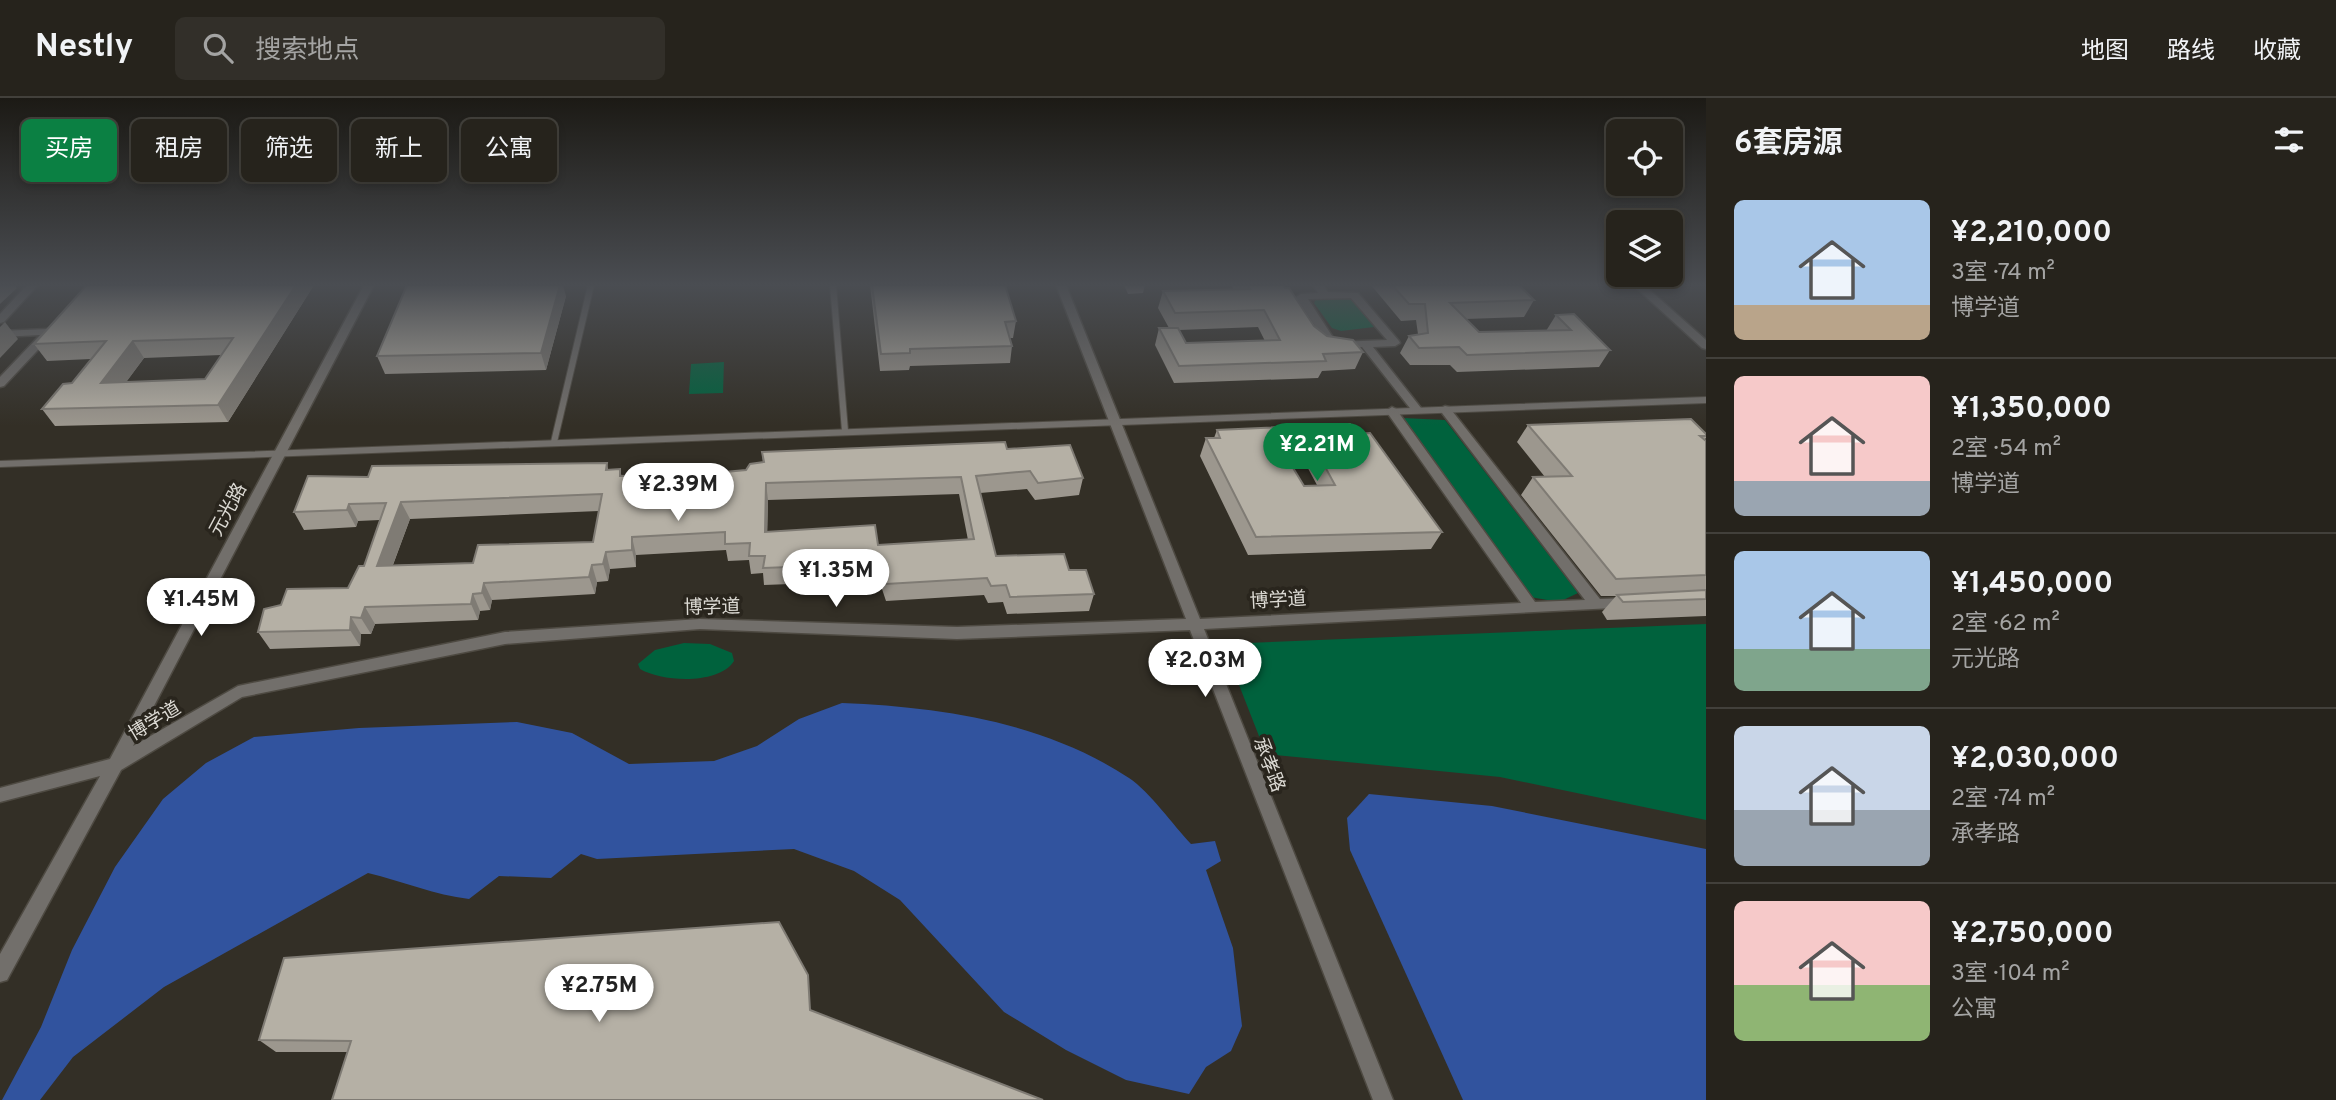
<!DOCTYPE html>
<html lang="zh">
<meta charset="utf-8">
<style>
:root{--surface:#26231c;--page:#322f29;--text:#f1f3f6;--muted:#a4a4a3;--line:#42403b;--accent:#0b8043}
body{margin:0;font-family:Overpass,"Noto Sans SC",sans-serif;background:var(--page);color:var(--text);height:100vh;display:flex;flex-direction:column;font-size:26px;white-space:nowrap}
*{box-sizing:border-box;margin:0}
p{font-size:23px;color:var(--muted)}
.icon{flex:none;width:38px;height:38px;fill:none;stroke:currentColor;stroke-width:2;stroke-linecap:round;stroke-linejoin:round}
.map{position:relative;flex:1;overflow:hidden}
.panel{display:flex;flex-direction:column;background:var(--surface);width:630px}
.panel>*{flex:none}
.guide{position:absolute;left:21px;top:21px;width:665px;height:63px;display:flex;gap:14px}
.buttons{position:absolute;left:1606px;top:21px;display:grid;gap:14px}
.buttons a{display:grid;place-items:center;width:77px;height:77px;border-radius:10px;background:var(--surface);box-shadow:0 4px 10px #0003,0 0 0 2px var(--line);font-size:35px}
.price{position:absolute;translate:-50% -60px;padding:0 16px;border-radius:24px;background:#fff;color:#222;font-size:23px;line-height:46px;filter:drop-shadow(0 2px 4px #0008)}
.price::after{content:'';position:absolute;left:50%;top:42px;width:21px;height:16px;margin-left:-10px;background:inherit;clip-path:polygon(0 0,100% 0,50% 100%)}
.price.on{background:var(--accent);color:#fff}
ul{padding:0;list-style:none}
li{display:flex;align-items:center;gap:21px;height:175px;padding:0 28px}
li+li{border-top:2px solid var(--line)}
li span{display:grid;place-items:center;flex:none;width:196px;height:140px;border-radius:10px;color:#555}
li>.icon{margin-inline-start:auto}
span .icon{width:84px;height:84px;fill:#fffc;stroke-width:1}
li b{font-size:30px}
h2{display:flex;justify-content:space-between;align-items:center;height:84px;padding:0 28px;font-size:30px}
.chip{padding:0 24px;border-radius:10px;background:var(--surface);box-shadow:0 4px 10px #0003,0 0 0 2px var(--line);font-size:24px;line-height:63px}
.chip.on{background:var(--accent);color:#fff}
header{display:flex;align-items:center;gap:42px;box-sizing:border-box;height:98px;padding:0 35px;background:var(--surface);border-bottom:2px solid var(--line)}
header strong{font-size:33px}
nav{display:flex;gap:38px;margin-inline-start:auto;font-size:24px}
.search{width:490px;height:63px;background:var(--page);display:flex;align-items:center;gap:18px;box-sizing:border-box;padding:0 24px;border-radius:10px;color:var(--muted);font-size:26px}
main{display:flex;flex:1;min-height:0}
.map>svg:first-child{display:block}
.green{fill:#00623d}
.water{fill:#31539e}
.lines{fill:none;stroke-linecap:round;stroke-linejoin:round}
.service-casing{stroke:#4e4a42;stroke-width:8}
.minor-casing{stroke:#4e4a42;stroke-width:3}
.service{stroke:#726f6b;stroke-width:6}
.minor{fill:#726f6b;fill-rule:evenodd}
.wall{fill:#9c978e;fill-rule:evenodd}
.shaded-wall{fill:#7f7b74}
.building{fill:#b5b0a5;stroke:#7f7b74;stroke-width:2;fill-rule:evenodd}
.labels{text-anchor:middle;stroke-width:7;stroke-linejoin:round;paint-order:stroke}
.street-label{font-size:19px;fill:#dcdad4;stroke:#29251d}
</style>
<header>
<strong>Nestly</strong>
<div class="search"><svg class="icon" aria-label="search" viewBox="0 0 24 24"><circle cx="10" cy="10" r="6"/><path d="M15 15l6 6"/></svg>搜索地点</div>
<nav><a>地图</a><a>路线</a><a>收藏</a></nav>
</header>
<main>
<div class="map">
<svg width="1706" height="1002" viewBox="0 0 1706 1002">
<rect width="100%" height="100%" fill="#332f26"/>
<g class="green">
<polygon points="1345,200 1354,203 1374,229 1341,233 1332,230 1314,205 1316,201"/>
<polygon points="724,264 723,295 689,296 691,266"/>
<polygon points="1403,320 1445,322 1578,495 1559,504 1530,499"/>
<polygon points="1706,526 1706,722 1500,679 1266,656 1223,546"/>
<path d="M684,545L710,546L732,555L734,563C719,587 662,584 640,571L638,566L655,552Z"/>
</g>
<g class="water">
<path d="M842,605C941,609 1044,624 1129,680C1150,694 1173,727 1191,746L1215,743L1221,763L1206,772L1233,850L1242,928L1231,953L1206,969L1189,996L1126,982L1066,952L1004,914L900,802L854,773L794,751L597,761L581,756L551,780L499,778L469,801C435,797 402,783 368,775L164,889L73,959L40,1002H2L41,929L72,852L115,769L163,701L206,665L254,639L359,630L517,624L572,635L629,666L714,663L757,648L799,621Z"/>
<polygon points="1369,696 1492,708 1706,751 1706,1002 1463,1002 1350,752 1347,720"/>
</g>
<g class="lines">
<g class="service-casing">
<g id="service">
<polyline points="833,187 845,333"/>
<polyline points="554,344 591,187"/>
<polyline points="0,366 1706,302"/>
</g>
</g>
<g class="minor-casing">
<g id="minor">
<polygon points="27,187 38,187 4,224 0,225 0,216"/>
<polygon points="364,187 374,187 133,648 238,588 505,534 700,521 957,529 1186,521 1056,187 1066,187 1200,521 1521,505 1386,313 1392,309 1396,311 1535,504 1585,502 1439,311 1445,308 1449,309 1600,501 1628,500 1635,505 1633,509 1204,531 1393,1002 1373,1002 1190,532 957,541 700,531 505,546 242,599 121,672 7,882 0,884 0,856 100,678 0,704 0,690 110,661"/>
<path d="M1313,187H1323L1328,194L1358,195L1399,243L1400,245L1395,248L1373,249L1421,310V314H1413L1362,249H1329L1296,199L1301,196L1318,195ZM1351,200L1387,242L1336,244L1308,201Z"/>
<polygon points="1633,187 1644,187 1706,242 1706,251 1702,250"/>
<polygon points="48,231 53,234 51,238 4,288 0,289 0,279 40,237 0,239 0,233"/>
</g>
</g>
<use href="#service" class="service"/>
<use href="#minor" class="minor"/>
</g>
<g class="wall">
<path d="M314,187L228,324L55,328L42,311L72,285L91,261L47,263L34,246ZM221,257L205,281L126,284L144,260Z"/>
<polygon points="870,187 1005,187 1016,223 1013,240 1010,240 1012,248 1010,265 910,268 909,272 880,273"/>
<polygon points="1124,187 1145,187 1143,195 1128,196"/>
<path d="M1231,187H1283L1314,228L1327,238L1363,254L1355,271L1322,273L1318,280L1174,285L1155,247L1159,230H1169L1158,210L1163,193L1234,192ZM1258,229L1265,243L1186,245L1179,232Z"/>
<polygon points="1371,187 1519,187 1534,202 1524,219 1465,221 1479,234 1546,233 1556,217 1610,252 1599,269 1457,274 1450,267 1410,267 1400,255 1409,238 1418,236 1416,222 1401,223"/>
<polygon points="566,198 546,272 385,276 377,258"/>
<path d="M1350,326L1442,434L1431,451L1248,457L1200,358L1206,340H1214L1217,332ZM1288,363H1304L1317,387L1304,388Z"/>
<polygon points="1528,327 1706,336 1706,340 1704,342 1706,343 1706,518 1607,522 1602,514 1616,498 1601,498 1521,397 1533,379 1545,379 1517,344"/>
<path d="M1007,351L1083,380L1079,397L1035,402L1027,391L980,395L996,458L1069,472L1094,496L1089,513L1007,516L1003,504L988,505L984,497L886,503L882,491L870,493V483L764,487L763,475L751,476L749,462L728,463L726,452L636,457V469L610,471L608,483L597,484L595,496L492,502L490,512L480,513L478,522L375,526L371,536H361L360,548L270,551L258,534L348,490L364,468L380,422L358,423L356,429L304,432L294,414L368,379L607,365L608,372L622,377H649L653,398L725,394L746,372L763,365L762,354ZM959,396L968,442L878,447L767,434L768,402ZM599,413L593,444L473,465L393,467L410,421Z"/>
<polygon points="808,877 810,912 348,954 276,954 259,942"/>
</g>
<g class="shaded-wall">
<polygon points="0,187 15,187 17,190 0,206"/>
<polygon points="296,187 314,187 228,324 218,307"/>
<polygon points="560,187 563,187 566,198 546,272 541,255"/>
<polygon points="5,224 18,241 0,260 0,229"/>
<polygon points="133,243 144,260 113,302 101,285"/>
<polygon points="649,377 653,394 653,415 649,398"/>
<polygon points="766,385 768,402 767,451 765,434"/>
<polygon points="401,404 410,421 386,485 377,468"/>
<polygon points="349,406 358,423 356,429 347,412"/>
<polygon points="632,439 636,457 636,469 632,452"/>
<polygon points="606,454 610,471 608,483 603,466"/>
<polygon points="592,467 597,484 595,496 589,479"/>
<polygon points="484,485 492,502 490,512 482,495"/>
<polygon points="473,496 480,513 478,522 471,506"/>
<polygon points="365,509 375,526 371,536 361,520"/>
<polygon points="351,519 361,536 360,548 350,532"/>
</g>
<g class="building">
<path d="M87,187H296L218,307L42,311L63,286L72,285L106,243L34,246ZM233,240L205,281L101,285L133,243Z"/>
<polygon points="407,187 560,187 541,255 377,258"/>
<polygon points="872,187 1005,187 1016,223 1005,224 1012,248 910,251 910,255 881,256"/>
<polygon points="1247,187 1283,187 1285,190 1289,190 1314,228 1327,238 1353,242 1363,254 1323,256 1326,263 1179,268 1159,230 1178,230 1186,245 1280,242 1264,212 1175,215 1163,193 1250,191"/>
<polygon points="1392,187 1519,187 1534,202 1450,205 1479,234 1571,232 1556,217 1574,216 1610,252 1467,257 1459,249 1419,250 1409,238 1428,235 1425,206 1409,206"/>
<polygon points="1691,321 1706,336 1706,338 1700,338 1706,343 1706,477 1616,481 1533,379 1572,378 1528,327"/>
<path d="M1350,326L1358,336L1370,335L1442,434L1256,439L1206,340H1220L1217,332ZM1278,345H1312L1335,387L1304,388Z"/>
<path d="M1005,344L1007,351L1070,347L1083,380L1038,385L1030,373L976,378L996,458L1064,456L1069,472H1086L1094,496L1010,499L1006,487L991,488L987,480L886,486L882,474L870,475V466L763,470L765,458H749L750,445L725,446V434L632,439V452L606,454L603,466L592,467L589,479L484,485L482,495L473,496L471,506L365,509L361,520L351,519L350,532L258,534L264,511L281,507L287,491L348,490L359,468H364L386,405L349,406L347,412L294,414L308,378L368,379L372,368L607,365L606,372L620,371V378L649,377V398L725,394V374L746,372L750,366L764,364L762,354ZM961,379L974,441L878,447L875,427L765,434L766,385ZM602,396L593,444L478,447L473,465L377,468L401,404Z"/>
<polygon points="1706,492 1706,501 1623,504 1617,497"/>
<polygon points="779,824 808,877 810,912 1043,1002 332,1002 351,943 259,942 284,860"/>
</g>
<linearGradient id="sky" x2="0" y2="1"><stop stop-color="#1c1a15"/><stop offset="0.57" stop-color="#4a4d52"/><stop offset="1" stop-color="#4a4d52" stop-opacity="0"/></linearGradient>
<rect width="1706" height="328" fill="url(#sky)"/>
<g class="labels">
<g class="street-label">
<text transform="translate(227 411) rotate(-62)" y="7">元光路</text>
<text transform="translate(1278 501) rotate(-3)" y="7">博学道</text>
<text transform="translate(712 508) rotate(-1)" y="7">博学道</text>
<text transform="translate(154 622) rotate(-31)" y="7">博学道</text>
<text transform="translate(1270 666) rotate(69)" y="7">承孝路</text>
</g>
</g>
</svg>
<div class="buttons">
<a><svg class="icon" aria-label="locate" viewBox="0 0 24 24"><circle cx="12" cy="12" r="6"/><path d="M12 2v4M12 18v4M2 12h4M18 12h4"/></svg></a>
<a><svg class="icon" aria-label="layers" viewBox="0 0 24 24"><path d="M12 4l9 5-9 5-9-5zM3 14l9 5 9-5"/></svg></a>
</div>
<b class="price on" style="left:1317px;top:385px">¥2.21M</b>
<b class="price" style="left:678px;top:425px">¥2.39M</b>
<b class="price" style="left:836px;top:511px">¥1.35M</b>
<b class="price" style="left:201px;top:540px">¥1.45M</b>
<b class="price" style="left:1205px;top:601px">¥2.03M</b>
<b class="price" style="left:599px;top:926px">¥2.75M</b>
<div class="guide">
<a class="chip on">买房</a>
<a class="chip">租房</a>
<a class="chip">筛选</a>
<a class="chip">新上</a>
<a class="chip">公寓</a>
</div>
</div>
<section class="panel">
<h2>6套房源<svg class="icon" aria-label="filters" viewBox="0 0 24 24"><path d="M4 7h16M4 17h16"/><circle cx="9" cy="7" r="2"/><circle cx="15" cy="17" r="2"/></svg></h2>
<ul>
<li><span style="background:linear-gradient(#a9c7e8 75%,#b9a48a 0)"><svg class="icon" aria-label="home" viewBox="0 0 24 24"><path d="M3 11l9-7 9 7M6 9v11h12V9"/></svg></span><div><b>¥2,210,000</b><p>3室 · 74 m²</p><p>博学道</p></div></li>
<li><span style="background:linear-gradient(#f6c9c9 75%,#9aa5b1 0)"><svg class="icon" aria-label="home" viewBox="0 0 24 24"><path d="M3 11l9-7 9 7M6 9v11h12V9"/></svg></span><div><b>¥1,350,000</b><p>2室 · 54 m²</p><p>博学道</p></div></li>
<li><span style="background:linear-gradient(#a9c7e8 70%,#7fa58c 0)"><svg class="icon" aria-label="home" viewBox="0 0 24 24"><path d="M3 11l9-7 9 7M6 9v11h12V9"/></svg></span><div><b>¥1,450,000</b><p>2室 · 62 m²</p><p>元光路</p></div></li>
<li><span style="background:linear-gradient(#c9d6e8 60%,#9aa5b1 0)"><svg class="icon" aria-label="home" viewBox="0 0 24 24"><path d="M3 11l9-7 9 7M6 9v11h12V9"/></svg></span><div><b>¥2,030,000</b><p>2室 · 74 m²</p><p>承孝路</p></div></li>
<li><span style="background:linear-gradient(#f6c9c9 60%,#8fb573 0)"><svg class="icon" aria-label="home" viewBox="0 0 24 24"><path d="M3 11l9-7 9 7M6 9v11h12V9"/></svg></span><div><b>¥2,750,000</b><p>3室 · 104 m²</p><p>公寓</p></div></li>
</ul>
</section>
</main>
